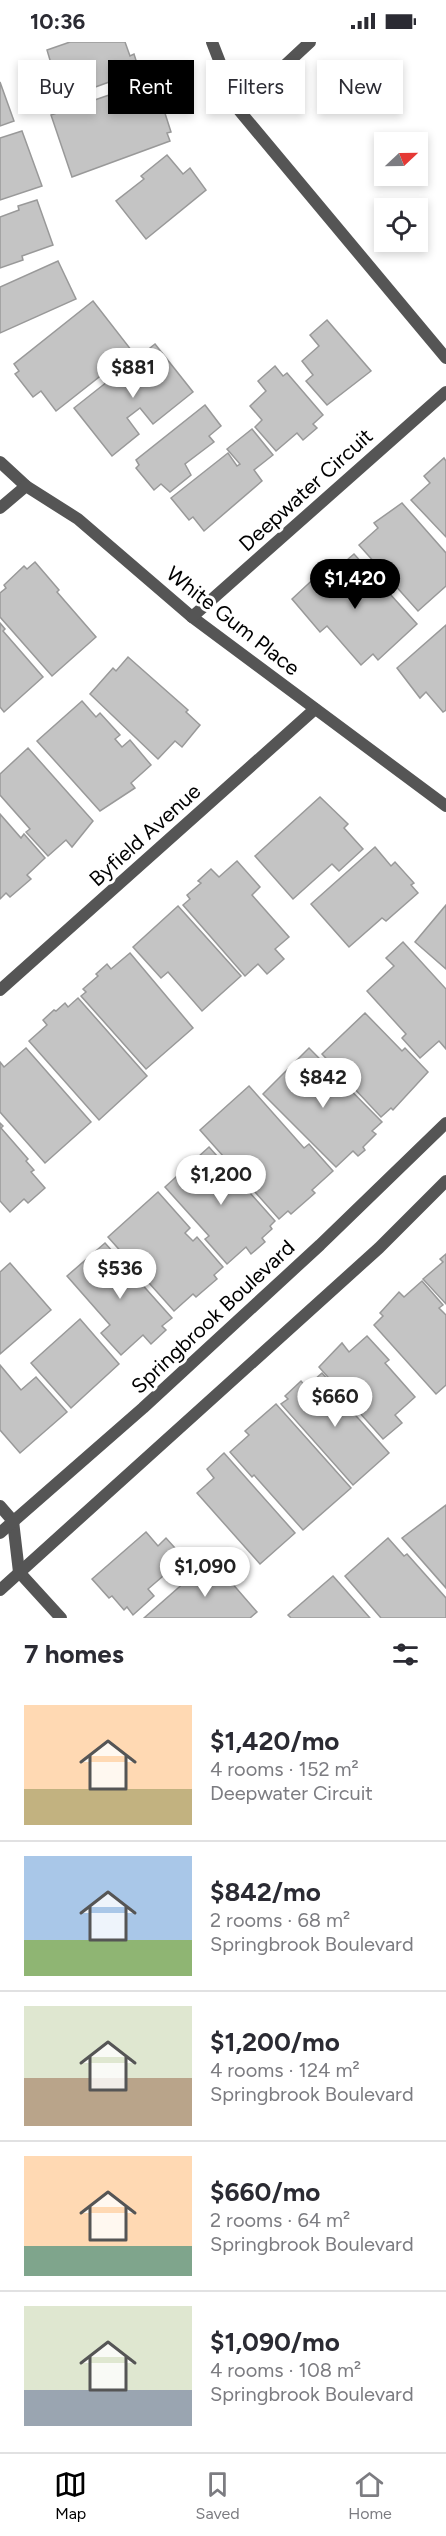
<!DOCTYPE html>
<meta charset="utf-8">
<style>
:root{--surface:#fff;--page:#f7f7f7;--text:#2b2b33;--muted:#7c7c81;--line:#e1e1e2;--accent:#000}
body{margin:0;font-family:Figtree,sans-serif;background:var(--page);color:var(--text);height:100vh;display:flex;flex-direction:column;font-size:22px;white-space:nowrap}
*{box-sizing:border-box;margin:0}
p{font-size:20px;color:var(--muted)}
.icon{flex:none;width:33px;height:33px;fill:none;stroke:currentColor;stroke-width:2;stroke-linecap:round;stroke-linejoin:round}
.map{position:relative;height:1576px;overflow:hidden}
.side{display:flex;flex-direction:column;background:var(--surface);flex:1}
.side>*{flex:none}
.top-card{position:absolute;left:18px;top:18px;width:411px;height:54px;display:flex;gap:12px}
.needle{width:39px;rotate:68deg}
.controls{position:absolute;left:374px;top:90px;display:grid;gap:12px}
.controls a{display:grid;place-items:center;width:54px;height:54px;border-radius:0px;background:var(--surface);box-shadow:0 3px 9px #0003;font-size:30px}
.price{position:absolute;translate:-50% -51px;padding:0 14px;border-radius:21px;background:#fff;color:#222;font-size:20px;line-height:39px;filter:drop-shadow(0 2px 3px #0008)}
.price::after{content:'';position:absolute;left:50%;top:36px;width:18px;height:14px;margin-left:-9px;background:inherit;clip-path:polygon(0 0,100% 0,50% 100%)}
.price.active{background:var(--accent);color:#fff}
ul{padding:0;list-style:none}
li{display:flex;align-items:center;gap:18px;height:150px;padding:0 24px}
li+li{border-top:2px solid var(--line)}
li span{display:grid;place-items:center;flex:none;width:168px;height:120px;border-radius:0px;color:#555}
li>.icon{margin-inline-start:auto}
span .icon{width:72px;height:72px;fill:#fffc;stroke-width:1}
li b{font-size:26px}
h2{display:flex;justify-content:space-between;align-items:center;height:72px;padding:0 24px;font-size:26px}
.pill{padding:0 21px;border-radius:0px;background:var(--surface);box-shadow:0 3px 9px #0003;font-size:21px;line-height:54px}
.pill.active{background:var(--accent);color:#fff}
.status{display:flex;justify-content:space-between;align-items:center;height:42px;padding:0 30px;background:var(--surface);direction:ltr}
.status svg{height:16px;fill:currentColor}
.tab-bar{display:flex;justify-content:space-around;align-items:center;height:84px;border-top:2px solid var(--line);background:var(--surface);font-size:16px;color:var(--muted)}
.tab-bar a{display:grid;justify-items:center;gap:3px}
.tab-bar .active{color:var(--accent)}
.map>svg:first-child{display:block}
.building{fill:#c4c4c4;stroke:#999;stroke-width:1.5}
.lines{fill:none;stroke-linecap:round;stroke-linejoin:round}
.minor{stroke:#555;stroke-width:12}
.labels{text-anchor:middle;stroke-width:6;stroke-linejoin:round;paint-order:stroke}
.street-label{font-size:21px;fill:#000;stroke:#fff}
</style>
<div class="status"><b>10:36</b><svg viewBox="0 0 49 12"><path d="M0 12V9h3v3zM5 12V6h3v6zM10 12V3h3v9zM15 12V0h3v12zM26 1h20v11H26zM47 4h2v5h-2z"/></svg></div>
<div class="map">
<svg width="446" height="1576" viewBox="0 0 446 1576">
<rect width="100%" height="100%" fill="#fff"/>
<g class="building">
<polygon points="70,0 125,0 130,14 134,12 141,34 114,44 112,39 76,52 72,40 58,45 47,8"/>
<polygon points="0,40 14,79 0,84"/>
<polygon points="144,41 152,65 162,62 171,90 167,91 170,99 72,135 51,73"/>
<polygon points="22,89 42,144 0,158 0,96"/>
<polygon points="167,113 183,132 190,126 206,148 146,197 116,159 144,137 141,134"/>
<polygon points="37,158 53,203 22,214 23,218 0,226 0,175 19,168 18,164"/>
<polygon points="58,219 76,257 0,291 0,245"/>
<polygon points="93,259 132,309 56,369 41,349 33,355 15,332 19,329 14,322"/>
<polygon points="327,278 371,329 327,363 306,339 313,333 302,319 319,304 310,293"/>
<polygon points="155,302 193,350 153,382 140,366 127,376 139,392 112,414 74,366"/>
<polygon points="275,324 283,334 287,331 323,373 313,382 317,386 303,398 297,391 276,409 255,385 262,378 250,364 266,349 258,339"/>
<polygon points="205,363 221,384 209,394 214,400 185,422 191,433 170,450 161,442 154,448 136,426 139,423 136,418"/>
<polygon points="252,387 273,413 254,428 262,439 204,489 193,475 189,478 171,456 228,411 237,424 240,422 227,407"/>
<polygon points="444,416 446,419 446,495 411,458 430,441 424,434"/>
<polygon points="402,461 446,511 446,544 418,569 359,503 378,486 374,481"/>
<polygon points="354,512 417,582 378,618 373,612 361,623 327,584 320,590 292,557 322,529 329,537 335,532 333,530"/>
<polygon points="35,520 59,548 57,550 96,595 52,634 0,575 0,551 6,546 4,543 24,524 27,527"/>
<polygon points="0,581 5,587 3,589 43,635 4,670 0,665"/>
<polygon points="446,583 446,668 443,670 426,650 420,656 397,626"/>
<polygon points="128,615 188,668 186,670 200,683 182,705 175,699 158,717 90,652 113,626 116,629"/>
<polygon points="82,659 96,675 100,671 120,693 115,697 122,705 130,698 151,723 131,741 135,746 100,769 37,699"/>
<polygon points="28,706 93,779 72,805 66,798 48,814 26,790 30,787 0,753 0,732"/>
<polygon points="320,755 348,782 344,786 363,807 339,829 332,822 293,857 255,814"/>
<polygon points="0,772 21,796 24,792 45,816 27,833 31,837 10,855 6,851 0,857"/>
<polygon points="375,805 391,824 395,820 414,841 411,843 418,851 386,879 382,876 349,905 311,862"/>
<polygon points="237,819 260,845 252,853 289,895 275,907 284,917 267,932 258,922 245,934 183,863 190,857 187,853 201,841 198,839 211,827 219,835"/>
<polygon points="446,863 446,927 415,900"/>
<polygon points="178,864 241,934 202,969 168,930 161,936 133,905"/>
<polygon points="403,900 446,947 446,1007 439,999 420,1016 402,996 406,992 367,949 394,924 386,916"/>
<polygon points="130,911 193,986 146,1027 81,954 86,950 83,947 98,934 96,932 107,922 111,927"/>
<polygon points="78,956 147,1034 99,1078 29,999 47,983 43,978 54,968 56,969 65,961 68,965"/>
<polygon points="365,971 402,1009 405,1006 428,1030 393,1068 391,1066 381,1075 322,1012"/>
<polygon points="26,1006 91,1080 45,1121 0,1070 0,1020 4,1025"/>
<polygon points="309,1006 382,1080 372,1089 376,1092 363,1105 365,1108 358,1114 353,1109 336,1125 263,1052"/>
<polygon points="249,1044 304,1106 309,1102 333,1129 312,1148 315,1151 291,1172 288,1169 279,1177 200,1088"/>
<polygon points="0,1081 3,1084 1,1086 28,1117 26,1119 34,1128 31,1130 45,1146 28,1161 24,1157 10,1170 0,1159"/>
<polygon points="209,1105 275,1179 270,1184 272,1187 262,1196 265,1200 251,1212 246,1205 227,1222 205,1197 209,1194 165,1145"/>
<polygon points="158,1150 190,1186 185,1191 193,1199 197,1195 223,1225 214,1233 217,1237 196,1255 193,1252 174,1269 108,1195"/>
<polygon points="105,1201 172,1276 162,1284 166,1288 151,1302 143,1293 121,1313 101,1291 110,1283 67,1234"/>
<polygon points="446,1212 446,1262 423,1237 443,1220 440,1217"/>
<polygon points="10,1221 51,1268 0,1312 0,1230"/>
<polygon points="422,1239 443,1263 439,1266 446,1273 446,1343 436,1352 374,1283 383,1274 380,1271 399,1250 404,1255"/>
<polygon points="80,1277 119,1322 71,1366 31,1321"/>
<polygon points="367,1294 389,1318 385,1321 415,1355 395,1373 402,1381 383,1397 319,1325 342,1301 349,1310"/>
<polygon points="0,1323 21,1348 36,1335 67,1370 20,1411 0,1388"/>
<polygon points="322,1331 344,1356 342,1358 389,1411 353,1443 281,1362 288,1357 285,1354 301,1339 306,1345"/>
<polygon points="276,1362 351,1446 303,1488 254,1433 252,1435 230,1410 249,1393 245,1389"/>
<polygon points="224,1411 295,1491 260,1522 197,1451 214,1436 207,1427"/>
<polygon points="446,1463 446,1546 402,1496"/>
<polygon points="146,1490 158,1504 166,1496 184,1516 148,1547 154,1554 133,1573 127,1565 124,1568 112,1554 109,1556 92,1537"/>
<polygon points="388,1496 404,1514 407,1512 446,1556 446,1576 381,1576 345,1534"/>
<polygon points="211,1517 257,1570 250,1576 144,1576"/>
<polygon points="333,1534 370,1576 291,1576 288,1573"/>
</g>
<g class="lines">
<g class="minor">
<polyline points="212,0 238,67 446,316"/>
<polyline points="238,67 310,0"/>
<polyline points="0,420 26,444 78,477 192,575 446,764"/>
<polyline points="0,466 26,444"/>
<polyline points="192,575 446,350"/>
<polyline points="0,948 315,667"/>
<polyline points="0,1464 13,1479 19,1530 61,1576"/>
<polyline points="0,1491 143,1366 320,1203 446,1081"/>
<polyline points="0,1548 379,1206 446,1139"/>
</g>
</g>
<g class="labels">
<g class="street-label">
<text transform="translate(306 448) rotate(-42)" y="7">Deepwater Circuit</text>
<text transform="translate(233 579) rotate(38)" y="7">White Gum Place</text>
<text transform="translate(145 793) rotate(-42)" y="7">Byfield Avenue</text>
<text transform="translate(213 1275) rotate(-43)" y="7">Springbrook Boulevard</text>
</g>
</g>
</svg>
<div class="controls">
<a><svg class="needle" viewBox="-14 -14 28 28"><path d="M0-13l5 13h-10z" fill="#e53935"/><path d="M0 13l5-13h-10z" fill="#7c7c81"/></svg></a>
<a><svg class="icon" aria-label="locate" viewBox="0 0 24 24"><circle cx="12" cy="12" r="6"/><path d="M12 2v4M12 18v4M2 12h4M18 12h4"/></svg></a>
</div>
<b class="price" style="left:133px;top:357px">$881</b>
<b class="price active" style="left:355px;top:568px">$1,420</b>
<b class="price" style="left:323px;top:1067px">$842</b>
<b class="price" style="left:221px;top:1164px">$1,200</b>
<b class="price" style="left:120px;top:1258px">$536</b>
<b class="price" style="left:335px;top:1386px">$660</b>
<b class="price" style="left:205px;top:1556px">$1,090</b>
<div class="top-card">
<a class="pill">Buy</a>
<a class="pill active">Rent</a>
<a class="pill">Filters</a>
<a class="pill">New</a>
</div>
</div>
<section class="side">
<h2>7 homes<svg class="icon" aria-label="filters" viewBox="0 0 24 24"><path d="M4 7h16M4 17h16"/><circle cx="9" cy="7" r="2"/><circle cx="15" cy="17" r="2"/></svg></h2>
<ul>
<li><span style="background:linear-gradient(#ffd9b3 70%,#c2b280 0)"><svg class="icon" aria-label="home" viewBox="0 0 24 24"><path d="M3 11l9-7 9 7M6 9v11h12V9"/></svg></span><div><b>$1,420/mo</b><p>4 rooms · 152 m²</p><p>Deepwater Circuit</p></div></li>
<li><span style="background:linear-gradient(#a9c7e8 70%,#8fb573 0)"><svg class="icon" aria-label="home" viewBox="0 0 24 24"><path d="M3 11l9-7 9 7M6 9v11h12V9"/></svg></span><div><b>$842/mo</b><p>2 rooms · 68 m²</p><p>Springbrook Boulevard</p></div></li>
<li><span style="background:linear-gradient(#dfe7d0 60%,#b9a48a 0)"><svg class="icon" aria-label="home" viewBox="0 0 24 24"><path d="M3 11l9-7 9 7M6 9v11h12V9"/></svg></span><div><b>$1,200/mo</b><p>4 rooms · 124 m²</p><p>Springbrook Boulevard</p></div></li>
<li><span style="background:linear-gradient(#ffd9b3 75%,#7fa58c 0)"><svg class="icon" aria-label="home" viewBox="0 0 24 24"><path d="M3 11l9-7 9 7M6 9v11h12V9"/></svg></span><div><b>$660/mo</b><p>2 rooms · 64 m²</p><p>Springbrook Boulevard</p></div></li>
<li><span style="background:linear-gradient(#dfe7d0 70%,#9aa5b1 0)"><svg class="icon" aria-label="home" viewBox="0 0 24 24"><path d="M3 11l9-7 9 7M6 9v11h12V9"/></svg></span><div><b>$1,090/mo</b><p>4 rooms · 108 m²</p><p>Springbrook Boulevard</p></div></li>
</ul>
</section>
<nav class="tab-bar">
<a class="active"><svg class="icon" aria-label="map" viewBox="0 0 24 24"><path d="M3 6l6-2 6 2 6-2v14l-6 2-6-2-6 2zM9 4v14M15 6v14"/></svg>Map</a>
<a><svg class="icon" aria-label="saved" viewBox="0 0 24 24"><path d="M7 4h10v16l-5-4-5 4z"/></svg>Saved</a>
<a><svg class="icon" aria-label="home" viewBox="0 0 24 24"><path d="M3 11l9-7 9 7M6 9v11h12V9"/></svg>Home</a>
</nav>
